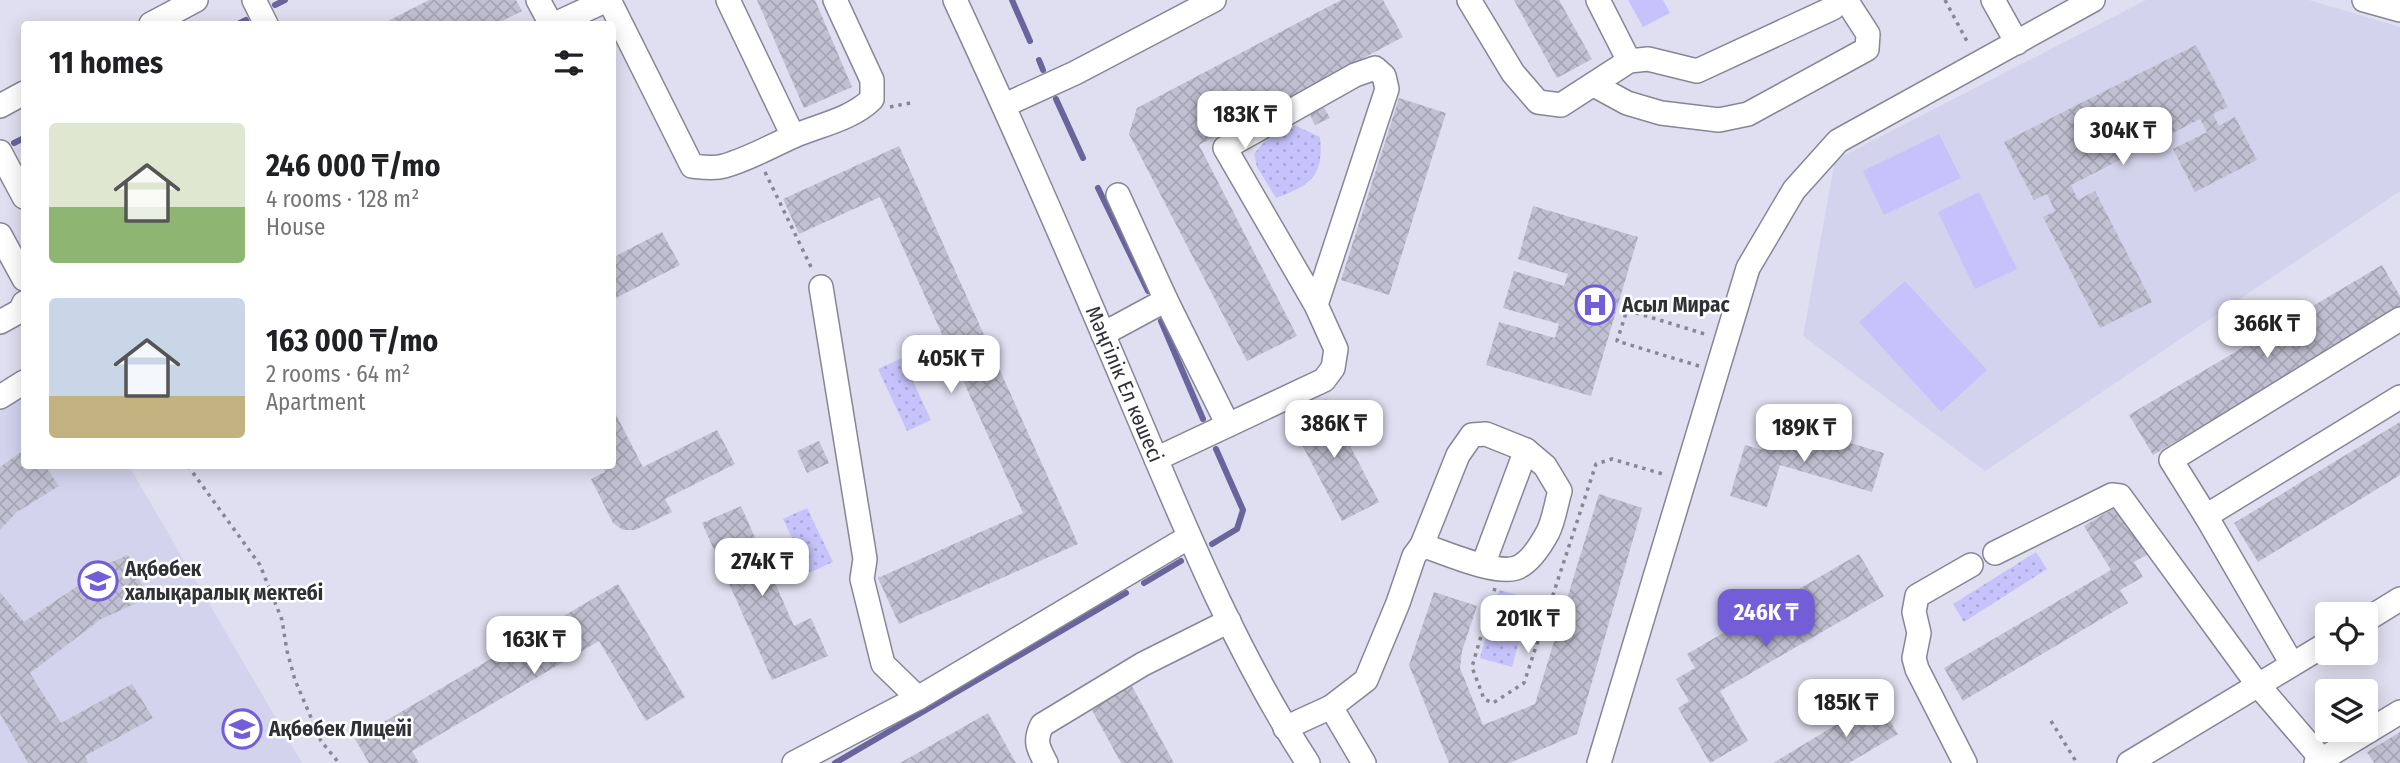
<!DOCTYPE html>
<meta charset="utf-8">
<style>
:root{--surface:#fff;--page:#f6f6f6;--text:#202124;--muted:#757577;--accent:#745ed8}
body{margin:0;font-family:"Fira Sans Condensed",sans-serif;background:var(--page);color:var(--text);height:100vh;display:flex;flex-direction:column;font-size:26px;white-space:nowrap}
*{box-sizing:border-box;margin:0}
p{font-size:23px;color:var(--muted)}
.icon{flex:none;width:38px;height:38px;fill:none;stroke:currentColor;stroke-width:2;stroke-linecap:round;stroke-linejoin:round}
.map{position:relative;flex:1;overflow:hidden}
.panel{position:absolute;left:21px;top:21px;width:595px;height:448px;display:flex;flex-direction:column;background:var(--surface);border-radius:7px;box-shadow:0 4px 18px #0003}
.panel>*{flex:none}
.buttons{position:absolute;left:2315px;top:602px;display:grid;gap:14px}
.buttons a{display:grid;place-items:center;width:63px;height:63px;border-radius:7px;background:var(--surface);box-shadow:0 4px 18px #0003;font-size:35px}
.price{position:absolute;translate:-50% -60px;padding:0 16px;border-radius:14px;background:#fff;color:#222;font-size:23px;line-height:46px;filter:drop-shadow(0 2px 4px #0008)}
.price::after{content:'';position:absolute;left:50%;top:42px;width:21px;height:16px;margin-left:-10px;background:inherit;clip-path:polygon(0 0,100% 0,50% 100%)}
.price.selected{background:var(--accent);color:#fff}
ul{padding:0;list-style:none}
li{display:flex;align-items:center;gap:21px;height:175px;padding:0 28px}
li span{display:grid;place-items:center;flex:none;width:196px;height:140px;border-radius:7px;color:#555}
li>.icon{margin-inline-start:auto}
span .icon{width:84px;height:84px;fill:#fffc;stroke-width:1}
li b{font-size:30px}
h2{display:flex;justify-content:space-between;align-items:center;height:84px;padding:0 28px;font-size:30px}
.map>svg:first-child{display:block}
.built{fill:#d4d3ed}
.grass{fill:url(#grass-dots)}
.garden{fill:#c6c3fc}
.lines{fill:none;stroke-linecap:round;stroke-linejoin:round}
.stream{stroke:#69649c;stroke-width:6}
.building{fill:url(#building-cross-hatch)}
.minor-casing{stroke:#878697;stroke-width:26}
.path{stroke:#878794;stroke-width:3.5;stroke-dasharray:3.5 5;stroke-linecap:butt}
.minor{stroke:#fff;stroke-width:23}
.labels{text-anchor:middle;stroke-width:5;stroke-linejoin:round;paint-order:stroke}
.poi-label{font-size:21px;font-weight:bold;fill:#303037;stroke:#fff;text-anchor:start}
.street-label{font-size:21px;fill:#303037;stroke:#fff}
</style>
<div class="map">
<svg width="2400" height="763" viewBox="0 0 2400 763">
<defs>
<pattern id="grass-dots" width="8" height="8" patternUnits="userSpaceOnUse" patternTransform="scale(1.75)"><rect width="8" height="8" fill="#c6c3fc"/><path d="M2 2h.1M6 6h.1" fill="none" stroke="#aaa8d9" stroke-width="1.8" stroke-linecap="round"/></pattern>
<pattern id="building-cross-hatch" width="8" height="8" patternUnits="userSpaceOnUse" patternTransform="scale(1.75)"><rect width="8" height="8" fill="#c0c0d2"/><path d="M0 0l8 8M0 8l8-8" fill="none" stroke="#a5a5b5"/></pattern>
</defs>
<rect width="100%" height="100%" fill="#dfdff1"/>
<g class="built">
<polygon points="2146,0 2309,0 2400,27 2400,191 1985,471 1803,336 1835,160"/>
<polygon points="24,385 24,466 129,466 302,763 0,763 0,399"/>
</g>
<g class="grass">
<path d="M1294,125L1320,137C1324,177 1310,185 1276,198L1257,167L1254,154L1264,142Z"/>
<polygon points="902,358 931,420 907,431 878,369"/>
<polygon points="807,508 833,562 809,573 783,519"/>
<polygon points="2036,552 2047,569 1964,622 1953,604"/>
<polygon points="1499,590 1531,599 1512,667 1480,658"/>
</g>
<g class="garden">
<polygon points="1628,0 1663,0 1670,13 1643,27"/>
<polygon points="1939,134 1961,178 1884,215 1863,171"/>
<polygon points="1979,192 2017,269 1975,289 1938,212"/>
<polygon points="1905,281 1987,370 1941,412 1859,322"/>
</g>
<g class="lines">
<g class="stream">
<polyline points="1012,0 1030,41"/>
<polyline points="275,5 285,0"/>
<polyline points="238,24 246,20"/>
<polyline points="1039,60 1043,70"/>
<polyline points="1056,99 1083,158"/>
<polyline points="14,143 24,138"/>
<polyline points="1098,188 1148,291"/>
<polyline points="1161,321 1203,419"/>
<polyline points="1212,544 1237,529 1243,510 1216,449"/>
<polyline points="1144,583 1181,561"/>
<polyline points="835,763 1126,593"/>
</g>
</g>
<g class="building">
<polygon points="429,0 516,0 522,11 496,24 382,24"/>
<polygon points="757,0 815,0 852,87 804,108"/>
<polygon points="1341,0 1383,0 1403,37 1199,145 1297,336 1247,361 1129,134 1137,108"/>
<polygon points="1514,0 1559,0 1592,59 1557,78"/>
<polygon points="2196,45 2228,107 2213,114 2219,126 2235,117 2257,160 2195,192 2173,149 2207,132 2200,119 2071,185 2078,200 2095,191 2152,302 2100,328 2043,217 2055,211 2047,194 2034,200 2004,142"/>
<polygon points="1399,98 1446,113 1389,295 1341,280"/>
<polygon points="1323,106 1330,118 1315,125 1309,113"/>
<polygon points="899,146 1078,544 899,624 878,578 1023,513 880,197 799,234 783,199"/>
<polygon points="1533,206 1638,237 1591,396 1486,365 1499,322 1555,338 1559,324 1503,308 1514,271 1564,286 1568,274 1518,259"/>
<polygon points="662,232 680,265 612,300 612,258"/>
<polygon points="2382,265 2400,296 2400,309 2153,455 2129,415"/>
<polygon points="1326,399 1379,502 1342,521 1288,418"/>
<polygon points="612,407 643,467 717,430 735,464 665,499 672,512 635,530 623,530 613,523 591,479 605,472 602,466 612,466"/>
<polygon points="2400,422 2400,475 2258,562 2234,523"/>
<polygon points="1795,427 1884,453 1872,492 1780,465 1767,507 1730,496 1745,445 1762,450 1768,431 1791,438"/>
<polygon points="819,441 829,463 807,473 797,451"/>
<polygon points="24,450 24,466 45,466 59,486 17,512 0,530 0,467"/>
<polygon points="1599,494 1642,508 1577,734 1510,763 1449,763 1409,665 1434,592 1477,606 1462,651 1460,668 1483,725 1535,704"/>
<polygon points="2121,504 2150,553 2134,562 2143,577 2120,590 2128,603 1963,701 1944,668 2111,570 2084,526"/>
<polygon points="741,506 794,626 811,618 828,656 772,680 702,523"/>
<polygon points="1859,554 1884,596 1720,691 1748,741 1710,763 1678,708 1689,701 1676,679 1695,668 1687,654"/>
<polygon points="128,555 148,598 101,619 30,673 61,723 132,684 153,718 85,756 88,763 28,763 0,713 0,592 24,622 82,583 79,576"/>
<polygon points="618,584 685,697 646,721 599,641 412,751 419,763 369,763 355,739"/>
<polygon points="1127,677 1174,763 1121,763 1086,699"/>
<polygon points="1877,700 1898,734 1849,763 1773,763"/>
<polygon points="988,713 1016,763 900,763"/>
<polygon points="2400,732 2400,763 2374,763 2367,752"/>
</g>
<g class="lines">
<g class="minor-casing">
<g id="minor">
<polyline points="254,0 266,24"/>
<polyline points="538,0 551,24"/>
<path d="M609,0L692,166C702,167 714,169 724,166C749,159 771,146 794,136C820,125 852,119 872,99V80L835,0"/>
<polyline points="728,0 793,136"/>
<path id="s1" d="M955,0C1017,133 1075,267 1132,402C1184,525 1235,651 1308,763"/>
<polyline points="1469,0 1513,73 1538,102 1561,105 1629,61 1648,59 1697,71 1833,8 1840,0"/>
<polyline points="1598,0 1629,61"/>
<polyline points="1993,0 2017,43"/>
<polyline points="2364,0 2400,10"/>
<polyline points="151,24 196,0"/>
<polyline points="555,24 607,0"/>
<polyline points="1594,85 1627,103 1661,113 1719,120 1748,114 1867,49 1868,34 1846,0"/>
<polyline points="1005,105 1075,73 1214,0"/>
<polyline points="0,106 24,93"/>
<polyline points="0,152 24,197"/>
<polyline points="0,235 24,279"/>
<polyline points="821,287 865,559 862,579 883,664 918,698"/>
<polyline points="1166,300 1228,425"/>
<polyline points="2400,319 2171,460 2206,516 2400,397"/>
<polyline points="0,322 20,311 24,303"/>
<polyline points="1103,334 1166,300 1118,195"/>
<polyline points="0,397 24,382"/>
<polyline points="1156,459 1324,380 1333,368 1336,349 1316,305 1225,148 1355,75 1375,68 1384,76 1387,89 1316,305"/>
<polyline points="2206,516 2292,664"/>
<polyline points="1422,545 1458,455 1472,435 1486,434 1526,450"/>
<polyline points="1995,553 2112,495 2120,496 2258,685 2325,763"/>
<polyline points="2366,620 2400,599"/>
<polyline points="1331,707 1364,763"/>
<path d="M1285,728L1331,707L1366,680L1398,603L1414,556L1422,545C1443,552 1495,575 1516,568C1530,563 1541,545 1548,532C1554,520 1556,504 1560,491L1545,466L1526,450L1483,565"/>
<polyline points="794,763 918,698 1189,537"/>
<path d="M1046,763C1038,748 1034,741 1042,725L1143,664L1229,621"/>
<polyline points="1599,763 1748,268 1794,190 1838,141 2093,0"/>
<polyline points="1965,763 1917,669 1914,658 1919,633 1914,612 1917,596 1971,565"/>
<polyline points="2129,763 2328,643"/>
<polyline points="2316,763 2400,712"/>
</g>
</g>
<g class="path">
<polyline points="1945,0 1969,45"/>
<polyline points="890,107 915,102"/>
<polyline points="765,172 812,269"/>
<polyline points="1699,366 1617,341 1627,310 1708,335"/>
<polyline points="188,466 260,565 282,620 287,651 295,680 321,741 339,763"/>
<polyline points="1495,588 1472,667 1484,699 1493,703 1524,683 1596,464 1612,459 1666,475"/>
<polyline points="2051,721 2077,763"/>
</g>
<use href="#minor" class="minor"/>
</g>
<defs>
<g id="hospital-ring" transform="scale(2.0125)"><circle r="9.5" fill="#fff" stroke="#745ed8" stroke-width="1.5"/><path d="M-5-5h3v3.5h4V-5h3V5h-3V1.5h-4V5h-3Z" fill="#745ed8"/></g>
<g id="school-ring" transform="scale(2.0125)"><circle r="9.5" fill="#fff" stroke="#745ed8" stroke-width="1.5"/><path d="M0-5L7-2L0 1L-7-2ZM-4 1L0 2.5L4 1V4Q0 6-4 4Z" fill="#745ed8"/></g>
</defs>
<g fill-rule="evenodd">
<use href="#hospital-ring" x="1595" y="305"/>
<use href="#school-ring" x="98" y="581"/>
<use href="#school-ring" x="242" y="729"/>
</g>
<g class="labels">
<g class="poi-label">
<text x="1622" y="312">Асыл Мирас</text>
<text x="125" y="576">Ақбөбек<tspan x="125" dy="24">халықаралық мектебі</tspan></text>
<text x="269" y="736">Ақбөбек Лицейі</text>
</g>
<g class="street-label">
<text dy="7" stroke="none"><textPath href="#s1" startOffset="420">Мәңгілік Ел көшесі</textPath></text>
</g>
</g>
</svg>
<div class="buttons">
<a><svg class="icon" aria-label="locate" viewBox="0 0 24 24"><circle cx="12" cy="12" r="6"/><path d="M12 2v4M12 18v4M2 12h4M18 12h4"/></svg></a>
<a><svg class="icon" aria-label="layers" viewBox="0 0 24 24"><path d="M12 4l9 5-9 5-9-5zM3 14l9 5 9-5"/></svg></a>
</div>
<b class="price" style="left:1245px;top:151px">183K ₸</b>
<b class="price" style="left:2123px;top:167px">304K ₸</b>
<b class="price" style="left:2267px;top:360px">366K ₸</b>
<b class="price" style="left:951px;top:395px">405K ₸</b>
<b class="price" style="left:1334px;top:460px">386K ₸</b>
<b class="price" style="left:1804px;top:464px">189K ₸</b>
<b class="price" style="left:762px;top:598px">274K ₸</b>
<b class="price selected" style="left:1766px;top:649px">246K ₸</b>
<b class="price" style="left:1528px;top:655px">201K ₸</b>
<b class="price" style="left:534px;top:676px">163K ₸</b>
<b class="price" style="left:1846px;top:739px">185K ₸</b>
<section class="panel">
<h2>11 homes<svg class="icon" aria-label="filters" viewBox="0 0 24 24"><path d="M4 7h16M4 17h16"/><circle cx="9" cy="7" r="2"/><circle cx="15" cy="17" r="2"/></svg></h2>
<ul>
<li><span style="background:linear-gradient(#dfe7d0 60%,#8fb573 0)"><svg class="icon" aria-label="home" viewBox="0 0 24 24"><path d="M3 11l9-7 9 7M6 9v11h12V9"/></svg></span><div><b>246 000 ₸/mo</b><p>4 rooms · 128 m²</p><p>House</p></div></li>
<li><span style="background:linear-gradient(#c9d6e8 70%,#c2b280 0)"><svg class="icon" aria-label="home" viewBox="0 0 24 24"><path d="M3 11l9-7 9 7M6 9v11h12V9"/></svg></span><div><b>163 000 ₸/mo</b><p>2 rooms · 64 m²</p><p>Apartment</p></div></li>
</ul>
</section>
</div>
